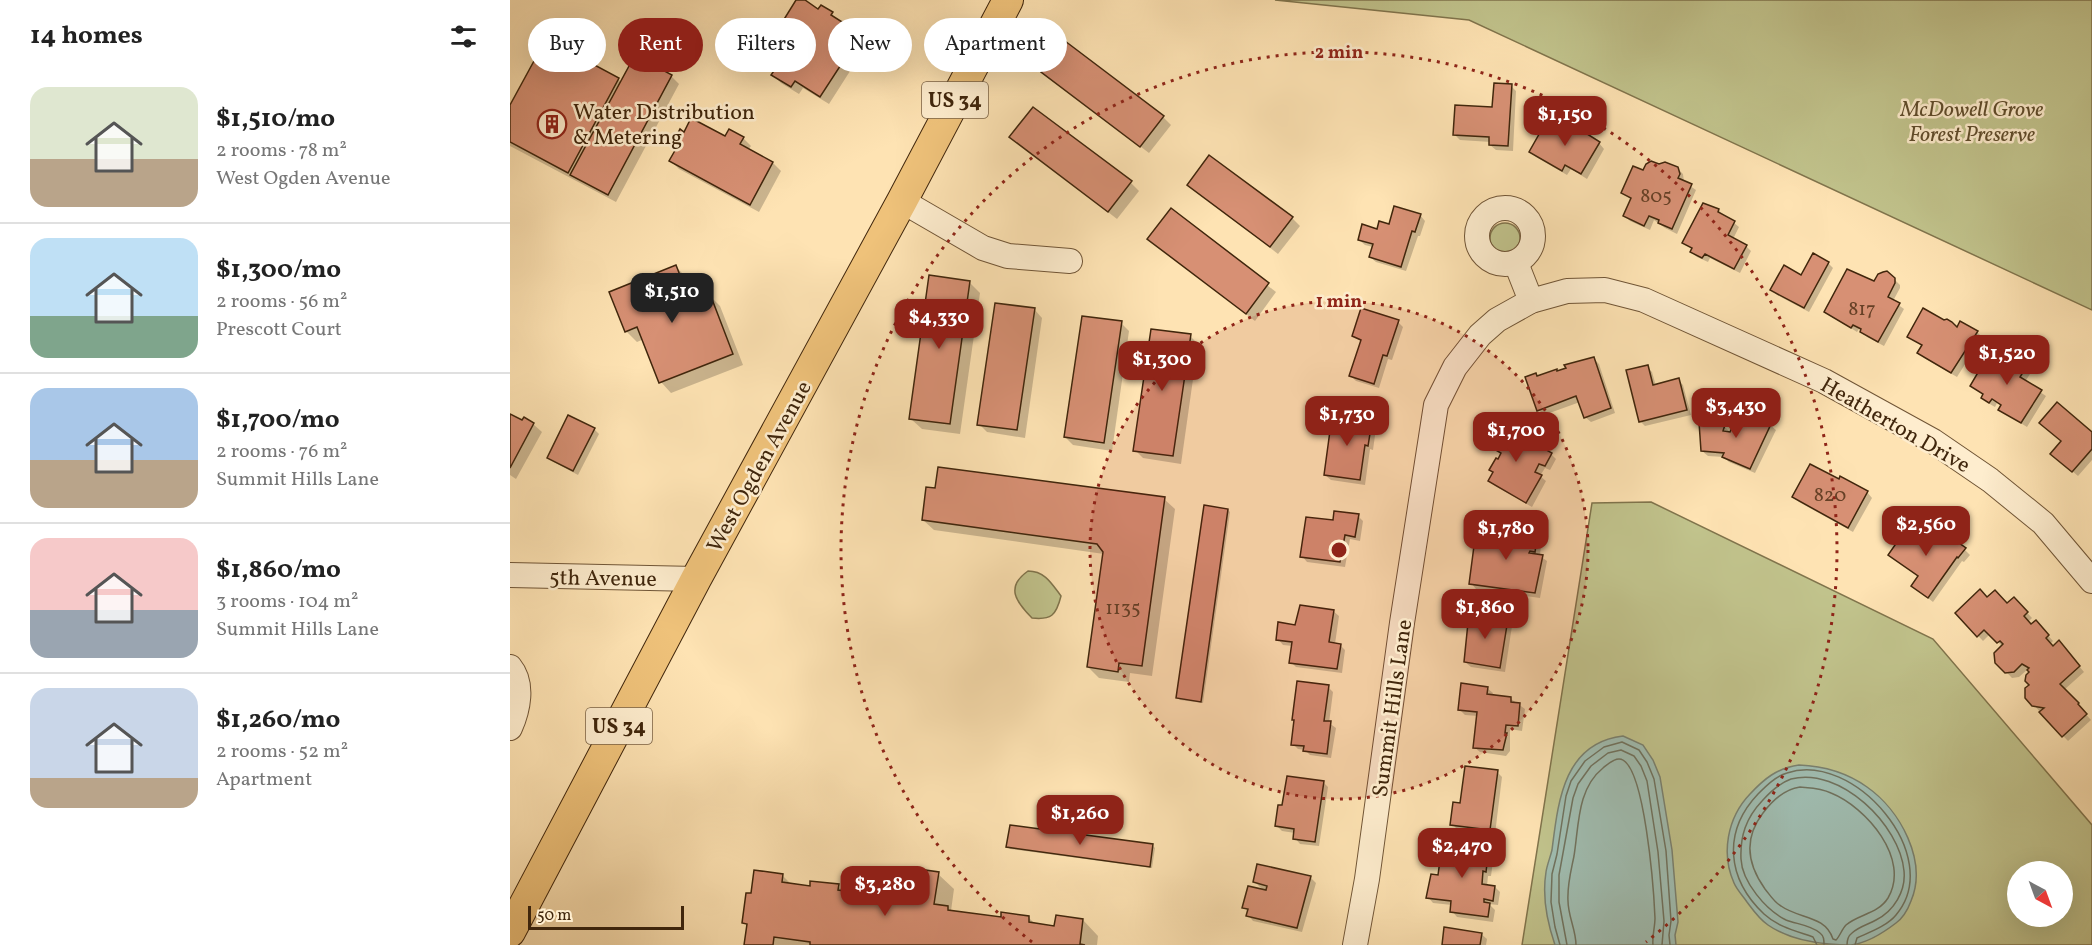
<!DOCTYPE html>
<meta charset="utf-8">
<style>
:root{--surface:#fff;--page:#f2f2f2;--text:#222;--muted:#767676;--line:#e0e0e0;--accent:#8f2418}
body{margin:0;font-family:Vollkorn,serif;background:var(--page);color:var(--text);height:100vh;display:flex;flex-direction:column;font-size:22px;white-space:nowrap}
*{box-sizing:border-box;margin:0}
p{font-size:20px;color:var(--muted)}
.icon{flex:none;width:33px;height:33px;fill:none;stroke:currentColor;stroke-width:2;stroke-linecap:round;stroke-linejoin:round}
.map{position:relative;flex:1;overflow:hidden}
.drawer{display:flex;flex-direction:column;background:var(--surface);width:510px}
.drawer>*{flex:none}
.guide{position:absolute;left:18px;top:18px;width:570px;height:54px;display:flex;gap:12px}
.needle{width:39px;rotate:139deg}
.buttons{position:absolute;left:1497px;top:861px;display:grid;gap:12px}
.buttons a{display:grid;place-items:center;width:66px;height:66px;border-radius:50%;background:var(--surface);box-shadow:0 6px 24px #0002;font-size:30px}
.scale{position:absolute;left:18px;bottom:15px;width:156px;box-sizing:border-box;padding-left:6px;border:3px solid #40260c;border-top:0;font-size:16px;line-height:21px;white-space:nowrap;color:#40260c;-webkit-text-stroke:4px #feedce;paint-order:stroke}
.price{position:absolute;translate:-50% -51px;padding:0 14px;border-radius:12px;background:var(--accent);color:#fff;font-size:20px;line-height:39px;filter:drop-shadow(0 2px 3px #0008)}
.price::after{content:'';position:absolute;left:50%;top:36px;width:18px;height:14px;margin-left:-9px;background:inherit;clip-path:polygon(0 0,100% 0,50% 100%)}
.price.current{background:#222;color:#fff}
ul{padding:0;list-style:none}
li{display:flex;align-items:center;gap:18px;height:150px;padding:0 30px}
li+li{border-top:2px solid var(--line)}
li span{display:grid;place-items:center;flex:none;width:168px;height:120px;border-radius:18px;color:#555}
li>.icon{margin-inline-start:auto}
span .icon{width:72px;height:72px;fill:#fffc;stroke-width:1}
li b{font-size:26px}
h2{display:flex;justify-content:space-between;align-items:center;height:72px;padding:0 30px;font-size:26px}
.pill{padding:0 21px;border-radius:27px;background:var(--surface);box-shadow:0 6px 24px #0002;font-size:21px;line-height:54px}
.pill.current{background:var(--accent);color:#fff}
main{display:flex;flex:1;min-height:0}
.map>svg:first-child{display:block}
.green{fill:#c1c38c;stroke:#80744c;stroke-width:1.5;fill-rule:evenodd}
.water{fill:#a0bdb1;stroke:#7a816f;stroke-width:1.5}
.shadow{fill:#0003}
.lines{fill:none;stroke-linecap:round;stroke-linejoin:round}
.shore{stroke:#70725e;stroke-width:1.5}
.building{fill:#d79074;stroke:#40260c;stroke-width:1.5}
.minor-casing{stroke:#705536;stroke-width:26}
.major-casing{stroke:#40260c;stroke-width:32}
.minor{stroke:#feedce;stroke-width:24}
.major{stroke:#efc27a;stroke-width:30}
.ring{fill:none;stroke:#8f2418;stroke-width:3;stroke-dasharray:3 6}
.labels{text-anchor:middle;stroke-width:5;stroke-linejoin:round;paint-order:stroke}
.number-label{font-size:20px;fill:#664026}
.shield{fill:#feedce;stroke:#796246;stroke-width:1.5}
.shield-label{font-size:21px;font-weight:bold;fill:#40260c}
.park-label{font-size:22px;font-style:italic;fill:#604d2c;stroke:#feedce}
.poi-label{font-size:22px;fill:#40260c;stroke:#feedce;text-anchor:start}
.street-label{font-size:22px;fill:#40260c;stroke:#feedce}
.centre{fill:#8f2418;stroke:#feedce;stroke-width:3}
.ring-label{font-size:18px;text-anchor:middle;font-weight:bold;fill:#8f2418;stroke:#feedce;stroke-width:5;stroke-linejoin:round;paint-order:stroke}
</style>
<main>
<section class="drawer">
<h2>14 homes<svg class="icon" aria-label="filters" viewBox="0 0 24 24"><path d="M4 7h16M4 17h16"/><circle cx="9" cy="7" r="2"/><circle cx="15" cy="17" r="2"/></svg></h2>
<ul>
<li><span style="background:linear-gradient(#dfe7d0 60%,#b9a48a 0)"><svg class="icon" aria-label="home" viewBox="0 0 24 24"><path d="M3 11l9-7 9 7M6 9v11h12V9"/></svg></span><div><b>$1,510/mo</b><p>2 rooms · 78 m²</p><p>West Ogden Avenue</p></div></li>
<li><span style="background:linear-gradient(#bfe0f5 65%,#7fa58c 0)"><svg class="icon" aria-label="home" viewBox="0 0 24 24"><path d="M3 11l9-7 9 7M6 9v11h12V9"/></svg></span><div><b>$1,300/mo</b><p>2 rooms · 56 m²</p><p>Prescott Court</p></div></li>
<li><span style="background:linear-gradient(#a9c7e8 60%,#b9a48a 0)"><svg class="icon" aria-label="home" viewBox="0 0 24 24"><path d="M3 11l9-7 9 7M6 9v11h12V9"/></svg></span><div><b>$1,700/mo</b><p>2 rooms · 76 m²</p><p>Summit Hills Lane</p></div></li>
<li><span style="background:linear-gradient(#f6c9c9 60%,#9aa5b1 0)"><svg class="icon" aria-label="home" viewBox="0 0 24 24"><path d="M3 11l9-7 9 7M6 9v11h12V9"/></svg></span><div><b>$1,860/mo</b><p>3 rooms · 104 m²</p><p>Summit Hills Lane</p></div></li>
<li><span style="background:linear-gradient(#c9d6e8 75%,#b9a48a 0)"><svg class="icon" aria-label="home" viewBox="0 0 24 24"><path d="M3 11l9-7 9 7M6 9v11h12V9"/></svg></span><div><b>$1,260/mo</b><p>2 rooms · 52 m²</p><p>Apartment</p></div></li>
</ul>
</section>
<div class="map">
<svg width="1582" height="945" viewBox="0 0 1582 945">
<rect width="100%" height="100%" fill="#fee3b3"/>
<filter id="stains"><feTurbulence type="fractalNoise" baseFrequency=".00333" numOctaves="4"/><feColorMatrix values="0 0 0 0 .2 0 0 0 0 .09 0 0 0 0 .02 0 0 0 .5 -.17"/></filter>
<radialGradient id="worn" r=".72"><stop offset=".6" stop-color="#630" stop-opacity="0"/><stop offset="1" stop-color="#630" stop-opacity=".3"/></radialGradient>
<g class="green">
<polygon points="765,0 1582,0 1582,310 959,20"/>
<circle cx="995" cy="238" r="15"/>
<path d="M1141,502L1423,639L1582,825V945H1012L1082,503ZM1508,872H1552V916H1508Z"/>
<path d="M518,571C535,571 542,584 551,596C546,616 541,620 522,618C506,602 495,587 518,571Z"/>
</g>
<g class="water">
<path d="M1113,736L1133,745L1143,760L1150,777L1162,850L1168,922L1165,935L1166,945H1045C1037,922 1032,897 1036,872C1037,865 1040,858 1042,850C1048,803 1053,743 1113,736Z"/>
<path d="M1289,765C1314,766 1336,772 1357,787C1390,810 1418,861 1401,901C1398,909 1393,918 1386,923C1373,933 1357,943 1341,945C1314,945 1281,941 1258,925C1249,919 1243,910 1237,902C1233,896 1227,890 1224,883C1211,854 1217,818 1240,794C1254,779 1267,768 1289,765Z"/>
</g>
<g class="shadow">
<polygon points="288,0 292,0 309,11 312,7 358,43 319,104 293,88 289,94 271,83 263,75 267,70 251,58"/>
<polygon points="533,72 653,117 661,125 639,153"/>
<polygon points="161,76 169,84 106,202 0,146 0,108 108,79 112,83"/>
<polygon points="1001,86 1006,91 1003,151 986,150 980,145 981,142 950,140 945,135 984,109"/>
<polygon points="182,120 215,138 233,138 241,146 238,150 263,163 271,171 249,212 169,169 161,161 168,148 164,144"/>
<polygon points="1050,132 1089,143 1094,149 1077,179 1061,169 1057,175 1026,157 1021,152"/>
<polygon points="501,137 621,183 629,191 607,219"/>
<polygon points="1167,168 1173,174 1174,182 1186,190 1167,234 1155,228 1144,220 1140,230 1120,221 1115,216 1122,200 1113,193 1134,172"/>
<polygon points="679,185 782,218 790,226 768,254"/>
<polygon points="1208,210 1229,227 1223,239 1236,246 1241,251 1230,273 1200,258 1198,262 1187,257 1182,252 1183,250 1174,242"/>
<polygon points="661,211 766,292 745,321 639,239"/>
<polygon points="910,215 915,221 910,236 908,236 896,271 866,262 860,257 863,247 855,245 849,240 868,231"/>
<polygon points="1318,263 1323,268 1299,312 1267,295 1262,290"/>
<polygon points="166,267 177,278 185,301 199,295 210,306 233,365 161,393 151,382 134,339 127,342 116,331"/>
<polygon points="1384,279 1390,285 1390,288 1383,301 1394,309 1374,346 1357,337 1352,331 1349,329 1347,332 1316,312 1365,283"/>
<polygon points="459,282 470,293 450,434 412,429 401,419"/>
<polygon points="524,309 532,318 515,438 477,432 469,424"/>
<polygon points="888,322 893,327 882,360 878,359 869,388 846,381 841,376 852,342 844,336"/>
<polygon points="611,323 619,331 602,451 563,445 555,437"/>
<polygon points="1447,329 1467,332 1472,337 1447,377 1414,358 1409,353 1413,347 1399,336"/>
<polygon points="680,336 688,344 671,464 633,458 625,450"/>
<polygon points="1084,359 1089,364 1105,413 1081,422 1075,417 1070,402 1034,415 1029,410 1028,377 1048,372"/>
<polygon points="1518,364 1523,369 1515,382 1536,396 1517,427 1496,414 1490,409 1492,406 1487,403 1485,407 1478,403 1473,398 1474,395 1462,385"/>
<polygon points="1137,367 1142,372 1146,386 1168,380 1173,385 1181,415 1135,426 1130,421"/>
<polygon points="0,415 13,422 23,424 32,432 6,479 0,475"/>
<polygon points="861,423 866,428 863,450 860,449 855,485 821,480 815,475"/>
<polygon points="1260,425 1266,430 1245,473 1219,462 1214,457 1198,456 1192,451 1214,426 1221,433"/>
<polygon points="84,429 89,434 68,475 44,462 39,457"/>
<polygon points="1582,434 1582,460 1568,476 1547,458 1553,442"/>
<polygon points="979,445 1041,454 1046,459 1040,470 1035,468 1030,476 1036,481 1022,507 985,486 980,481 992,455"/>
<polygon points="1331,478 1357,492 1362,498 1343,532 1289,502 1283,497 1329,481"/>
<polygon points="654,499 665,509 642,676 620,673 619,682 589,678 578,667 594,554 424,530 413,520"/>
<polygon points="718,510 720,512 693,703 670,700 668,698"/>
<polygon points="848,516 853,521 850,541 840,539 835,567 797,562 792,556 824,522"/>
<polygon points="1021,535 1031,545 1030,556 1037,561 1030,598 966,589 961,583 976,550 970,544"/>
<polygon points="1431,545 1455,550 1460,555 1454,562 1452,561 1423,602 1403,586"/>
<polygon points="1478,599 1497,605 1504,599 1522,618 1518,622 1521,626 1526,622 1543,641 1540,644 1543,648 1554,648 1574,672 1554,690 1573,709 1572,710 1581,720 1558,741 1517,698 1521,685 1521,672 1518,669 1509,677 1502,678 1487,662 1493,647 1480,634 1473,641 1447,613"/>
<polygon points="823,611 829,616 825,644 830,645 835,650 832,673 786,667 781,662 783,646 773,645 768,639 786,626"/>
<polygon points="997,621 1002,626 995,672 961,667 955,662"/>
<polygon points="818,687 823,692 819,723 826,728 821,758 800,755 795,750 788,749 783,744 786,722 783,719"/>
<polygon points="977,688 983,693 982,696 1001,699 1015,709 1012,731 1000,729 1000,751 996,756 970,752 964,747 968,716 955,715 949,709"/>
<polygon points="987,772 992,777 985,834 947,829 942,824 951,805"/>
<polygon points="813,782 818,787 809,846 790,844 785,838 785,833 772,831 766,825 773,807"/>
<polygon points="945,841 948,844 979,849 984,854 981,876 978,876 977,886 985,887 990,892 988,905 979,904 985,910 983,922 947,917 942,911 942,905 923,903 918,897"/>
<polygon points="643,846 645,848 642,868 500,849 498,847"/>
<polygon points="749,866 801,878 806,883 792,932 743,921 738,915 739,912 734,908 754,891 745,882"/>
<polygon points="428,874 444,889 441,911 492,919 518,917 526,925 546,928 573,920 588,936 587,945 236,945 238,927 234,922 242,895 272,875 282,885 301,887 328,886 334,892 376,898 392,896"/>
<polygon points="971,934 977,939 976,945 933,945"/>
</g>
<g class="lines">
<g class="shore">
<path d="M1290,787C1301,788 1311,788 1321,793C1356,807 1401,859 1378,898C1368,914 1349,914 1336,925C1332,929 1330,936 1326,940L1323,939C1315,915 1289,919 1271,906C1264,902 1260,895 1255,889C1237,864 1233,839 1253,813C1262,801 1275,789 1290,787Z"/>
<polyline points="1050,945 1045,927 1041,902 1042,874 1047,854 1056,796 1061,781 1075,761 1094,747 1112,742 1129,750 1137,762 1144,779 1156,851 1161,921 1159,935 1160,945"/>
<polyline points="1057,945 1049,902 1049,875 1063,798 1068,784 1081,766 1098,753 1111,750 1124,756 1131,766 1137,781 1148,852 1154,921 1152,945"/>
<path d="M1066,945C1066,930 1058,916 1058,901C1057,885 1061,871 1064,856C1069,825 1067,789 1093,768C1098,764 1103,759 1109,759C1135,759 1144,895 1145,918C1145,927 1142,936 1143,945"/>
<path d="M1307,945L1303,937C1286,931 1268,927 1254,914C1217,879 1212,832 1248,794C1256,786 1266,776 1277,773C1343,750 1436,856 1386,915C1377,926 1360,932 1347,938L1345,945"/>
<path d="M1314,945C1314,940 1314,936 1310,933C1301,925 1286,924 1276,920C1256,910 1232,882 1231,859C1230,836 1236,818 1252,801C1260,792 1270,783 1281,779C1330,766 1390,825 1394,871C1396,891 1384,911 1366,920C1359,924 1348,927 1342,933C1338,936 1337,940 1337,945"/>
</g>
</g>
<g class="building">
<polygon points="286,0 295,0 308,9 311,5 323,12 321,15 351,34 310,97 285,81 281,87 261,75 266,68 250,58"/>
<polygon points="36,39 109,78 58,173 0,142 0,105"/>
<polygon points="555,41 654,116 630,147 531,72"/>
<polygon points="125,55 162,75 98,195 60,175"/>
<polygon points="984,83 1002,84 998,146 979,145 979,137 943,135 945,105 982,107"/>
<polygon points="523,107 622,181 598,212 499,137"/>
<polygon points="181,118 215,136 219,129 234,137 230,144 263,162 240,205 159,161 167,147 162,145 170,129 174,132"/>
<polygon points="1055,120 1090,142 1071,174 1055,165 1052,171 1019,152 1036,122 1049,130"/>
<polygon points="699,155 783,217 760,247 677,185"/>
<polygon points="1141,161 1149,164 1155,162 1168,167 1170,174 1168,178 1182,184 1162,229 1148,223 1149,220 1139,216 1134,226 1113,216 1121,198 1111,193 1123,166 1133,170 1136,164"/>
<polygon points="1193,203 1209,209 1208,212 1225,221 1218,235 1237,245 1224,269 1195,254 1192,258 1180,252 1182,248 1172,243"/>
<polygon points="884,206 911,214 905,232 902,231 891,267 859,257 863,244 848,240 852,224 867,229 869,221 879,224"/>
<polygon points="661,208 759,283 736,314 637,239"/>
<polygon points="1303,253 1319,262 1294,308 1260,290 1274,265 1291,275"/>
<polygon points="166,265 180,301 200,294 223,354 149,383 127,327 115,332 99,292"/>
<polygon points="1337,269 1364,281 1368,274 1373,272 1377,271 1385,278 1385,283 1378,297 1390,303 1368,342 1350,332 1351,329 1343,325 1341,328 1314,312"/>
<polygon points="419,275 460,281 440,424 399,419"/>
<polygon points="485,303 525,308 507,430 467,425"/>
<polygon points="851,308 889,320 877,356 873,355 864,384 839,376 851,340 842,336"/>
<polygon points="1413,308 1434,320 1437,319 1442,322 1447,327 1450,321 1468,331 1441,373 1407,353 1412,345 1397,337"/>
<polygon points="572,316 612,321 594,443 554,437"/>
<polygon points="641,329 681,334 663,456 623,451"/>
<polygon points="1500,352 1519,363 1510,377 1532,390 1511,423 1488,410 1491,405 1482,399 1479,403 1471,398 1473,394 1460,386 1477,357 1491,366"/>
<polygon points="1084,357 1101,408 1074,418 1066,396 1027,411 1015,377 1026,373 1027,376 1047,369 1047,371 1056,368 1054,365"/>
<polygon points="1138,365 1143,385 1169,378 1177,410 1129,422 1116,370"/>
<polygon points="1547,402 1582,432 1582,449 1562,472 1540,454 1551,441 1529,423"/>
<polygon points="1230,409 1261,424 1240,469 1212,457 1214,453 1191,451 1189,422 1215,425 1213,431 1220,432"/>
<polygon points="0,414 12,420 14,417 24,423 0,468"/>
<polygon points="58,415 85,428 63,471 37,458"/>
<polygon points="822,416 862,421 858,446 855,445 850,480 814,475"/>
<polygon points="987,423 1042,453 1035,466 1029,464 1025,472 1032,475 1016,503 978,481 983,472 979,470 986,458 988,459 991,453 977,445"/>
<polygon points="1300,464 1329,479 1330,476 1358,491 1338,528 1282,497"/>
<polygon points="428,467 655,497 632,666 609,663 608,672 577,667 593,552 587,544 412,520 416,487 425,488"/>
<polygon points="694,505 718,509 691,702 666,698"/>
<polygon points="824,511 849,514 845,537 835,535 830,562 790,557 796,517 823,520"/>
<polygon points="1401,522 1430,543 1436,534 1456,548 1448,558 1447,557 1418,598 1401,586 1408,576 1378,555"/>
<polygon points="971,526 1022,534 1021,538 1027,538 1025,552 1020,551 1019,553 1033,555 1025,593 959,584 964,546 973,548 973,545 969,545"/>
<polygon points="1470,589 1477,597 1485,590 1497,603 1504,597 1518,612 1514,616 1521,624 1526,620 1539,635 1536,638 1543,646 1549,640 1570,666 1550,684 1569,703 1568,704 1577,714 1552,737 1529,712 1534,708 1522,706 1515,698 1515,688 1519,685 1515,681 1516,675 1519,672 1517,670 1519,668 1512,664 1504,672 1495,673 1485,663 1484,653 1493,644 1490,641 1487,643 1474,630 1467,637 1445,613"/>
<polygon points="790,605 824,610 819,642 831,644 827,669 779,663 782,642 766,640 768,622 785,625"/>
<polygon points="959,613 998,619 990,668 954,662"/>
<polygon points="787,681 819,685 814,721 821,721 817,754 793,751 794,746 781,745 784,720 782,720"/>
<polygon points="951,683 978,687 977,694 1001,697 1001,702 1010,703 1008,726 996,725 995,733 997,733 993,750 963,748 967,712 948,710"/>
<polygon points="955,766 988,770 980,830 940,825 943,802 950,803"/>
<polygon points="777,776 814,781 805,842 783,839 784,829 765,826 768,805 772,805"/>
<polygon points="500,825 643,844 640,867 496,847"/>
<polygon points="933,838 945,840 945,842 979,847 976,872 973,871 972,884 985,886 983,901 974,899 974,902 980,903 978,917 940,912 941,901 916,898 921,874 928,875"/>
<polygon points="747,864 801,876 787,928 736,916 738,909 732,908 738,886 756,890 757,886 743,882"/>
<polygon points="394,867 429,872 424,904 438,906 438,910 491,917 491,912 519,916 519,922 544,926 546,915 573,919 570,944 575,945 300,945 300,942 264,937 263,945 234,945 237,924 232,923 236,893 241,893 244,870 273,874 272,882 300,886 300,881 329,884 328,890 375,896 375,892 390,894"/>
<polygon points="934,927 972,933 970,945 932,945"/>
</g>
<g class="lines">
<g class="minor-casing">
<g id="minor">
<polyline points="392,201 473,248 498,256 560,261"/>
<circle cx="995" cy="236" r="28"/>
<polyline points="1006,263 1021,301"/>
<polyline points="0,575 186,579"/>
<path d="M0,667C14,684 8,710 0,728"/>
<polyline points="845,945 857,879 892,623 926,405 945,367 970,335 987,320 1021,301 1057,291 1095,290 1134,300 1314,381 1423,441 1480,480 1533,523 1582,581"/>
</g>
</g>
<g class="major-casing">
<polyline id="major" points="0,932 186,579 392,201 498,0"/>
</g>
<use href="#minor" class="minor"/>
<use href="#major" class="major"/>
</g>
<circle cx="829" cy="550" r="249" fill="#8f2418" fill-opacity=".12"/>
<g class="ring">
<circle cx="829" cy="550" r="249"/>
<path d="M522 942A498 498 0 1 1 1136 942"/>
</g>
<defs>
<g id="building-ring" transform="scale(1.5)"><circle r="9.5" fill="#feedce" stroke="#8f2418" stroke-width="1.5"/><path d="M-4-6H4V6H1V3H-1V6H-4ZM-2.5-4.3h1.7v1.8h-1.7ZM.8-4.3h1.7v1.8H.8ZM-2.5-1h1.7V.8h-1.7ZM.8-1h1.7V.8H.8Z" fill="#8f2418"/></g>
</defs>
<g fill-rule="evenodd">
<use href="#building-ring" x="42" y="124"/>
</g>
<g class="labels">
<g class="number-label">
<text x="1146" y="202">805</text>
<text x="1352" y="315">817</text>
<text x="1320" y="501">820</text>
<text x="613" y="614">1135</text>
</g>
<g class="shield">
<rect x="412" y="82" width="66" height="36" rx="4.5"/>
<rect x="76" y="708" width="66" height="36" rx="4.5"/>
</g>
<g class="shield-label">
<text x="445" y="107">US 34</text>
<text x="109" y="733">US 34</text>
</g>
<g class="park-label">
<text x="1462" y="116">McDowell Grove<tspan x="1462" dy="25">Forest Preserve</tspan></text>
</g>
<g class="poi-label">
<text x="63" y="119">Water Distribution<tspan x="63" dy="25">&amp; Metering</tspan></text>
</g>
<g class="street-label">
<text transform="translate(1386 424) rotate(30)" y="8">Heatherton Drive</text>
<text transform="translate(248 466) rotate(-61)" y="8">West Ogden Avenue</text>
<text transform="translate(93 577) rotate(1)" y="8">5th Avenue</text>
<text transform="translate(881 708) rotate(-82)" y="8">Summit Hills Lane</text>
</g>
</g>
<circle cx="829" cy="550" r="9" class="centre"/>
<g class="ring-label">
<text x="829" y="58">2 min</text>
<text x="829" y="307">1 min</text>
</g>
<rect width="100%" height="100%" filter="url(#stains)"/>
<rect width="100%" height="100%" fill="url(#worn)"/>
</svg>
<div class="buttons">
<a><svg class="needle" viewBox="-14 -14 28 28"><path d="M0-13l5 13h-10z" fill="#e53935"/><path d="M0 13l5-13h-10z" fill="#767676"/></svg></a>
</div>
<div class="scale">50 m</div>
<b class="price" style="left:1055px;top:147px">$1,150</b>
<b class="price current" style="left:162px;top:324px">$1,510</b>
<b class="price" style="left:429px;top:350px">$4,330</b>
<b class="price" style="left:1497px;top:386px">$1,520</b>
<b class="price" style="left:652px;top:392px">$1,300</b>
<b class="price" style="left:1226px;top:439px">$3,430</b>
<b class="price" style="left:837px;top:447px">$1,730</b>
<b class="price" style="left:1006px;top:463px">$1,700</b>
<b class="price" style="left:1416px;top:557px">$2,560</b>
<b class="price" style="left:996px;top:561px">$1,780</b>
<b class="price" style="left:975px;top:640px">$1,860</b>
<b class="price" style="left:570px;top:846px">$1,260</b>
<b class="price" style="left:952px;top:879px">$2,470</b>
<b class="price" style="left:375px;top:917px">$3,280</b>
<div class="guide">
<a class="pill">Buy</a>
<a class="pill current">Rent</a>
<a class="pill">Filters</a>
<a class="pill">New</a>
<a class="pill">Apartment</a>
</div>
</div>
</main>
